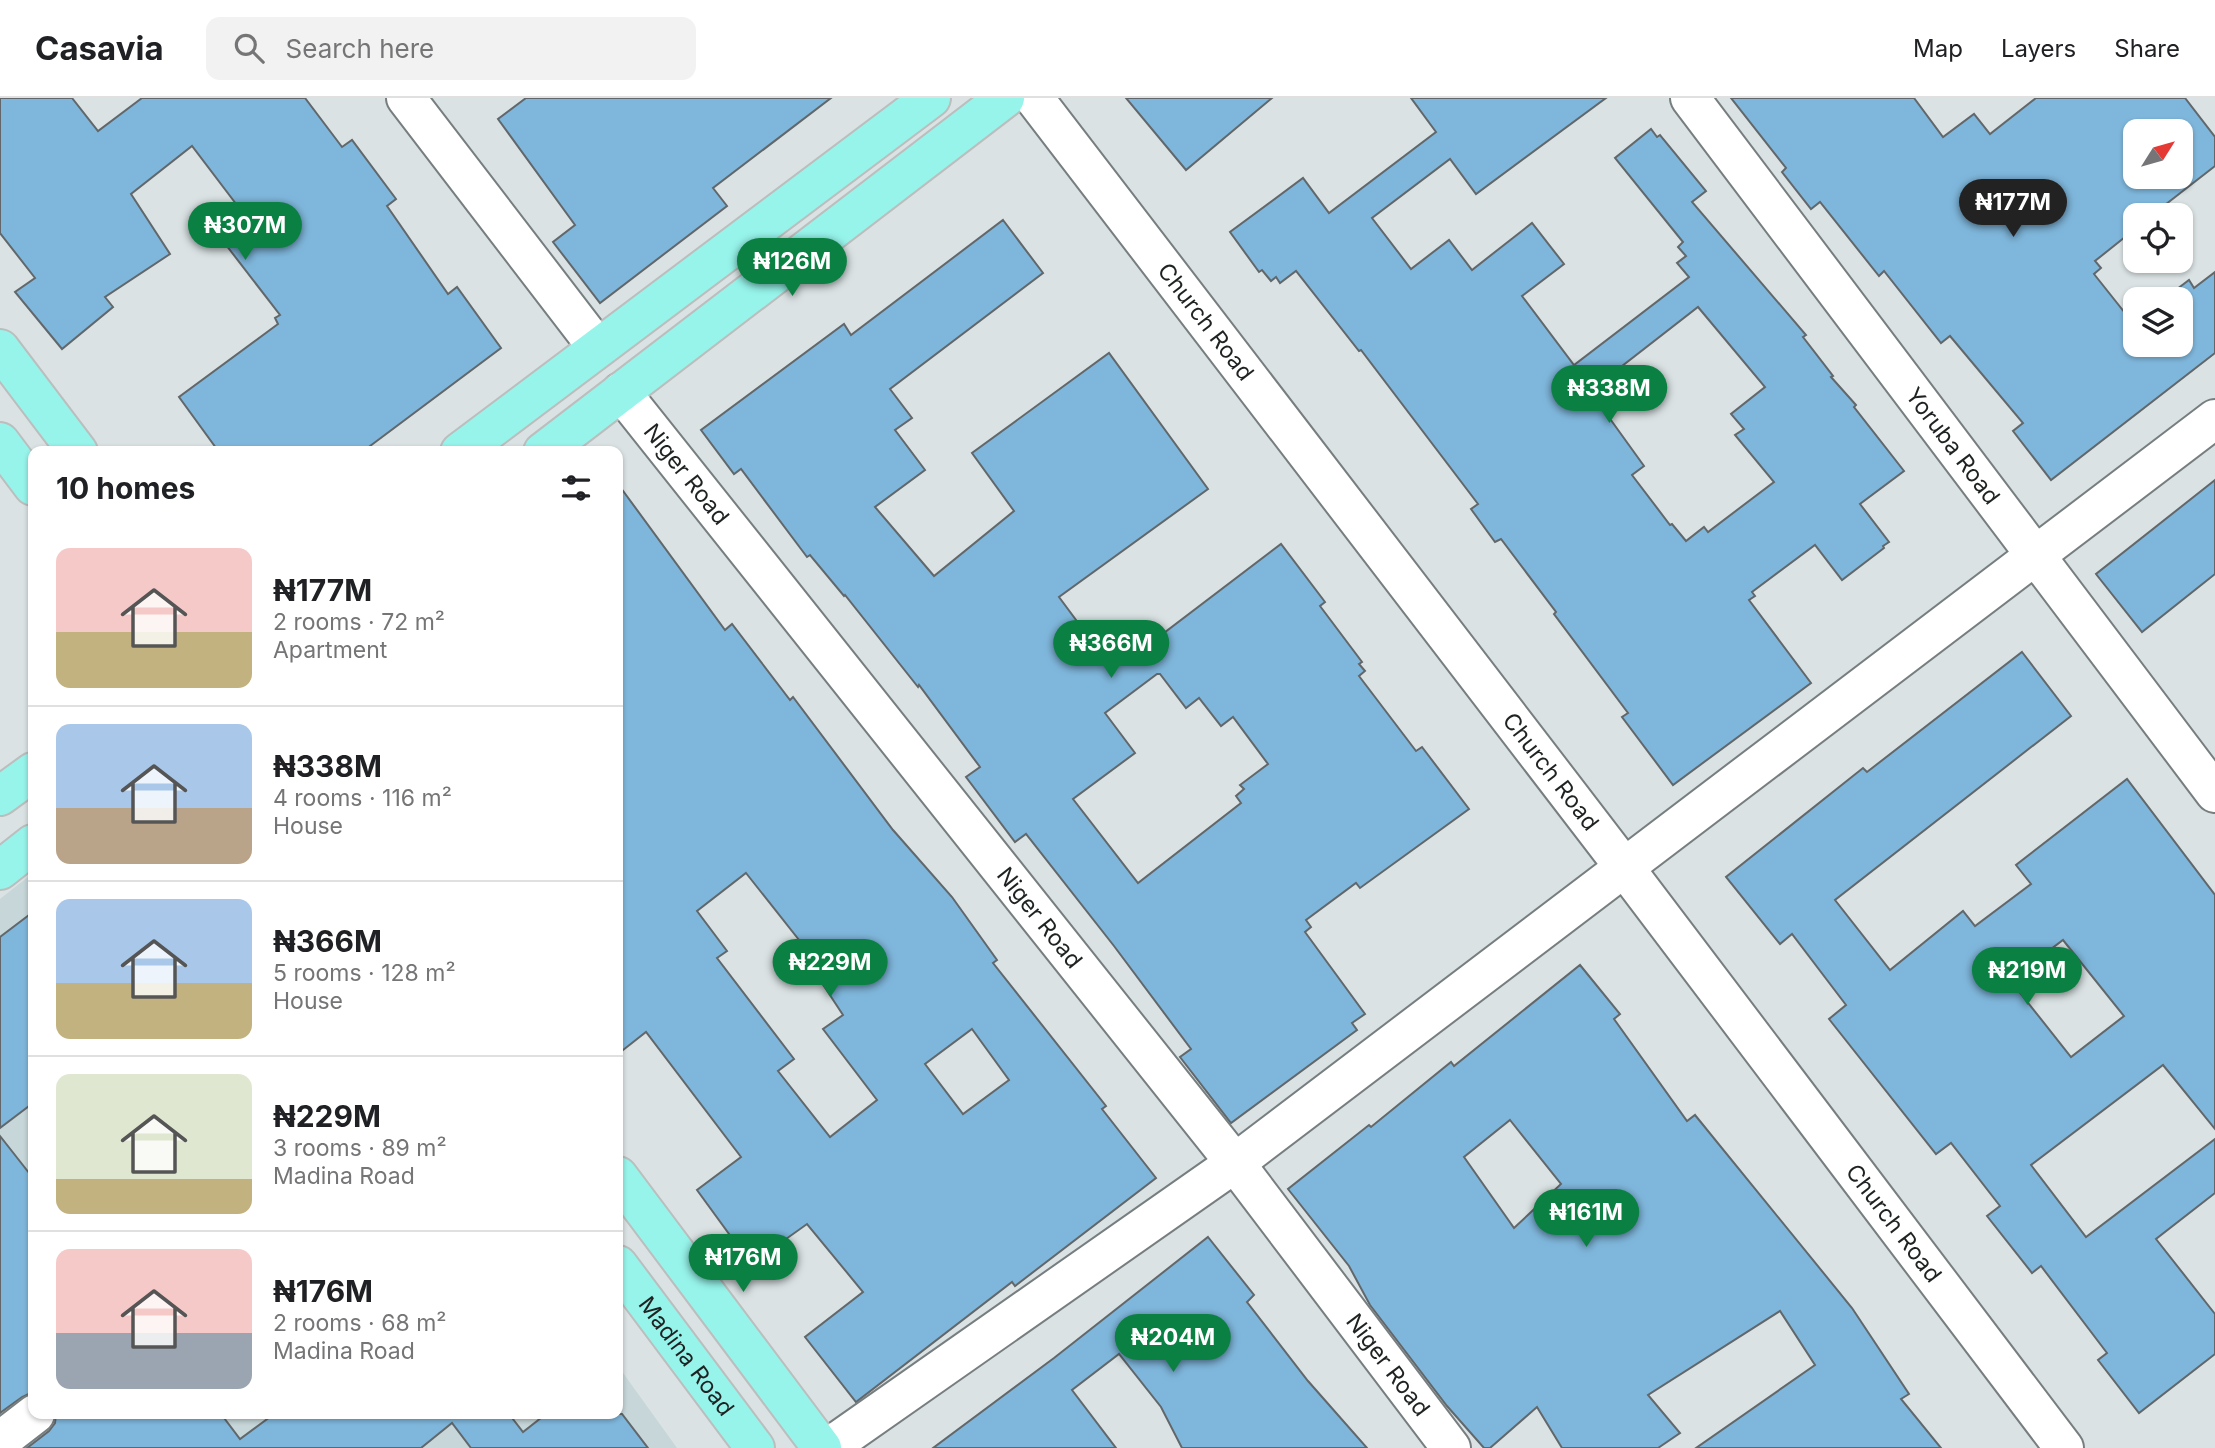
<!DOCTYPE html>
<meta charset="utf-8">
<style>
:root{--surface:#fff;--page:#f2f2f2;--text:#202124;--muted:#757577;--line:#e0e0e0;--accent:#0b8043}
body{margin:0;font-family:Inter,sans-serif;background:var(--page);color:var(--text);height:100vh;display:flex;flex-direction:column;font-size:26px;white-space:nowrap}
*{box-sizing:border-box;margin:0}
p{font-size:23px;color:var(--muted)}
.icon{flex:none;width:38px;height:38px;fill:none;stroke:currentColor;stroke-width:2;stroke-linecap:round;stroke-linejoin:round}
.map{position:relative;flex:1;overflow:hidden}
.drawer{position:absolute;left:28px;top:348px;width:595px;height:973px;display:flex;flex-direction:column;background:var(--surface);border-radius:14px;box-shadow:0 2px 5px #0004}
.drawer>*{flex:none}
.needle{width:46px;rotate:53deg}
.controls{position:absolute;left:2123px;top:21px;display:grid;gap:14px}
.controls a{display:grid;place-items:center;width:70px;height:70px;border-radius:14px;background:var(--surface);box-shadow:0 2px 5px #0004;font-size:35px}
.price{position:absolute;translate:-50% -60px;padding:0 16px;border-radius:24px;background:var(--accent);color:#fff;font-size:23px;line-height:46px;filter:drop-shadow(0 2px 4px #0008)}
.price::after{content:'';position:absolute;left:50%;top:42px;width:21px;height:16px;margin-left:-10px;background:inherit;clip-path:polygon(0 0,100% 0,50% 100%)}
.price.active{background:#222;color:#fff}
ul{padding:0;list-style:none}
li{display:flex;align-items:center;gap:21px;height:175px;padding:0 28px}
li+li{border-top:2px solid var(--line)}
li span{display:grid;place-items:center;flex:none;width:196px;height:140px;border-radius:14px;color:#555}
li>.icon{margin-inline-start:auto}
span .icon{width:84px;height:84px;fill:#fffc;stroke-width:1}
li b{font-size:30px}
h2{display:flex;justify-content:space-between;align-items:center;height:84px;padding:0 28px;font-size:30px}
header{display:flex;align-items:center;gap:42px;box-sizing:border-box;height:98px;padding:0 35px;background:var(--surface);border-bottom:2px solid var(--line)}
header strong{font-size:33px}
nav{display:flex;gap:38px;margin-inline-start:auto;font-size:24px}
.search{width:490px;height:63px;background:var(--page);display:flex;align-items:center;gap:18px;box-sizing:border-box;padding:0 24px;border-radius:14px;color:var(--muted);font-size:26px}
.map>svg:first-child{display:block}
.built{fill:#c6d6d9}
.building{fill:#7fb7dc;stroke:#61676a;stroke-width:2;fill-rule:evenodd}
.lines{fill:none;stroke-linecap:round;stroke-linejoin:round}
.minor-casing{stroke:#777e7f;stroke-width:42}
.major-casing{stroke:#bcbdbd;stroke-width:42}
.minor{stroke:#fff;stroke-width:38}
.major{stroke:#96f4ea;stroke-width:38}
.labels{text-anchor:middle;stroke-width:6;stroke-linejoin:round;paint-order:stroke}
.street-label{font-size:23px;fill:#1f2222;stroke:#dae2e3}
</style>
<header>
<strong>Casavia</strong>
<div class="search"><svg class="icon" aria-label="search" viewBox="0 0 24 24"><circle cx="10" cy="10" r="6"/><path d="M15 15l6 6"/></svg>Search here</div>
<nav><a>Map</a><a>Layers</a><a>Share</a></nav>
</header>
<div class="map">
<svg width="2215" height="1350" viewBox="0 0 2215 1350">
<rect width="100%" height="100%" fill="#dae2e3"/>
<polygon class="built" points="33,775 33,1316 618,1316 618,1268 677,1350 0,1350 0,801"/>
<g class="building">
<polygon points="0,0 72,0 98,33 142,0 305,0 342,49 352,42 396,101 387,108 448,196 457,189 501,250 362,354 219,354 179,299 278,226 275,220 280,217 223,143 249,123 192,48 131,96 170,156 105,199 113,209 62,251 15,194 35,180 0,135"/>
<polygon points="526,0 831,0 713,90 727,108 600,205 553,144 575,127 498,21"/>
<polygon points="1126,0 1272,0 1186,72"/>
<path d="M1411,0H1606L1476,96L1450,61L1372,120L1411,171L1449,142L1472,172L1532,125L1564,166L1522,198L1574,267L1689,179L1677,165L1686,158L1678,149L1683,144L1615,60L1651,31L1657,39L1660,37L1706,93L1692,104L1806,237L1803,239L1833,278L1831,279L1856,307L1854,309L1904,373L1860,406L1889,444L1883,448L1884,450L1842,482L1815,447L1752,494L1755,498L1749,502L1811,585L1673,687L1622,619L1628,615L1554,516L1556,514L1501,441L1495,444L1471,411L1478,406L1361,252L1359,253L1296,173L1280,185L1276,179L1271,183L1262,172L1259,174L1230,134L1303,80L1329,115L1436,34ZM1698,209L1765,289L1731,316L1744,331L1735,337L1774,384L1708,434L1704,429L1686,443L1672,426L1670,427L1632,377L1644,368L1590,293Z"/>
<path d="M1731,0H1914L1943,39L1974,16L1990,36L2036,0H2185L2215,39V68L2152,117H2135V131L2095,163L2101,170L2094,176L2133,225L2135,224V247H2180V201H2164L2189,182L2194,190L2215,174V255L2051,382L2013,333L2023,325L1950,238L1941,245L1884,173L1879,178L1820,104L1811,111L1782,74L1786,70ZM2135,33H2180V79H2135Z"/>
<path d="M1003,122L1043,175L890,291L912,320L895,332L925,372L875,409L934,478L1014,413L972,355L1109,255L1208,391L1059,499L1111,569L1145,543L1148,547L1281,446L1325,504L1320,508L1362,564L1359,566L1365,573L1359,578L1416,653L1422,649L1469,711L1360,790L1356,785L1306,822L1311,829L1305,834L1365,916L1352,925L1357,932L1231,1025L1180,959L1191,951L1114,848L1026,736L1015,744L966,679L980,669L919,587L918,589L845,497L844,498L810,457L807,459L741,371L734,376L701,332L844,226L851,237ZM1157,576H1160L1186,610L1199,600L1221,628L1233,619L1268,666L1240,687L1244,691L1236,698L1241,705L1138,785L1073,701L1135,655L1105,615Z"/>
<polygon points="2215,382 2215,476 2142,534 2096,476"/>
<path d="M618,386L725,532L732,526L790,602L793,599L893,732L952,799L997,862L993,865L1106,1008L1102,1011L1156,1080L1015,1188L1012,1184L856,1304L805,1239L863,1194L807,1126L751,1166L697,1092L741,1059L646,934L618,956ZM746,775L803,847L799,850L843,917L823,931L877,1002L830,1039L778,973L794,961L717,860L727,853L697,813ZM972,931L1009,982L963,1016L925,966Z"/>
<path d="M2022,554L2071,618L1835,802L1890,872L1963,813L1975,828L2031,786L2016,767L2127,681L2215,797V1031L2163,967L2031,1067L2086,1139L2215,1041V1095L2156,1141L2215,1216V1256L2139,1315L2098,1262L2107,1255L2041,1168L2032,1175L1987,1118L2000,1108L1951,1045L1936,1056L1829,921L1846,907L1792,836L1780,846L1726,779L1863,670L1867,674ZM2063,842L2124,918L2071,959L2010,882Z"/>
<polygon points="33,814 33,1005 0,1030 0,839"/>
<path d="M1580,867L1620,916L1614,921L1687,1023L1695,1017L1852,1210L1909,1296L1901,1301L1941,1350H1696L1815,1267L1780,1213L1648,1297L1680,1335L1658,1350H1562L1537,1309L1490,1350H1484L1447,1308L1370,1207L1349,1168L1288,1091L1369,1027L1371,1029L1451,964L1454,968ZM1510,1022L1561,1086L1514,1130L1464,1059Z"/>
<polygon points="0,1038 33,1080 33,1294 22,1299 0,1315"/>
<polygon points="1208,1139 1254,1197 1247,1204 1308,1283 1367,1350 1182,1350 1161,1309 1119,1256 1072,1292 1116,1350 933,1350 1054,1260"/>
<polygon points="56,1316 221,1316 240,1341 274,1316 509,1316 523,1334 546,1316 622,1316 648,1350 471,1350 452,1325 421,1350 27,1350 49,1333 55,1325"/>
</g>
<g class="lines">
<g class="minor-casing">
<g id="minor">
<polyline points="406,0 597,249"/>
<path id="s1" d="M1034,0L1624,769L2064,1350"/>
<path id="s2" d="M1690,0L2215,695"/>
<path id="s3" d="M621,294L1235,1065L1451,1350"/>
<polyline points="0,1343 35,1316"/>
<polyline points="828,1350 1235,1065 2215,321"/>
</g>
</g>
<g class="major-casing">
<g id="major">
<polyline points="0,251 78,354"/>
<polyline points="0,344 33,388"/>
<polyline points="460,354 931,0"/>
<polyline points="543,354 1005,0"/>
<polyline points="0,698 33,674"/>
<polyline points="0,772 33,746"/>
<polyline points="618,1078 822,1350"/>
<path id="s4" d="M618,1167L755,1350"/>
</g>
</g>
<use href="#minor" class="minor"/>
<use href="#major" class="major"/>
</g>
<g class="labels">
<g class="street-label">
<text dy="8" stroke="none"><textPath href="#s1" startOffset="282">Church Road</textPath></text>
<text dy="8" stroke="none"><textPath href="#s2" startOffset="436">Yoruba Road</textPath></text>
<text dy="8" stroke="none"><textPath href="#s3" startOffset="105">Niger Road</textPath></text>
<text dy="8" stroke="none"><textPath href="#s1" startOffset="849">Church Road</textPath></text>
<text dy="8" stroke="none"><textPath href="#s3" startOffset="672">Niger Road</textPath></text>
<text dy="8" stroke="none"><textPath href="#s1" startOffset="1416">Church Road</textPath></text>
<text dy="8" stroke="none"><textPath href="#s4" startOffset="114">Madina Road</textPath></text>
<text dy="8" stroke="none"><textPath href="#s3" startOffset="1239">Niger Road</textPath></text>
</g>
</g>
</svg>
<div class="controls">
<a><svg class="needle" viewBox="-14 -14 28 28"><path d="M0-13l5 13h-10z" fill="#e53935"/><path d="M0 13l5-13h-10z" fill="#757577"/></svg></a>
<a><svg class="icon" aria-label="locate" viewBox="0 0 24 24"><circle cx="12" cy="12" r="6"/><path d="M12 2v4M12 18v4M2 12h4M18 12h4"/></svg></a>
<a><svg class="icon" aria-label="layers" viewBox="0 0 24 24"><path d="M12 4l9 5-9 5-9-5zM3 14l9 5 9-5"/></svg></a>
</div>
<b class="price active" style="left:2013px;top:141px">₦177M</b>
<b class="price" style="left:245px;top:164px">₦307M</b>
<b class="price" style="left:792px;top:200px">₦126M</b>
<b class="price" style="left:1609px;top:327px">₦338M</b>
<b class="price" style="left:1111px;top:582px">₦366M</b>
<b class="price" style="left:830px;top:901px">₦229M</b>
<b class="price" style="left:2027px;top:909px">₦219M</b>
<b class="price" style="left:1586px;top:1151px">₦161M</b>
<b class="price" style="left:743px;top:1196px">₦176M</b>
<b class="price" style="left:1173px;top:1276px">₦204M</b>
<section class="drawer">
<h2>10 homes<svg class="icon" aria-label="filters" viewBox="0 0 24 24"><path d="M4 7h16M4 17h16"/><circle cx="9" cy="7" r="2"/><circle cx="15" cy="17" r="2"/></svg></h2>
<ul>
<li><span style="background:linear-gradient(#f6c9c9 60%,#c2b280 0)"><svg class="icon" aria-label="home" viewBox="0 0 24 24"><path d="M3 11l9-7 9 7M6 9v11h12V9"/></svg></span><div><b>₦177M</b><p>2 rooms · 72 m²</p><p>Apartment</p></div></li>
<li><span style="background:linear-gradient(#a9c7e8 60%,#b9a48a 0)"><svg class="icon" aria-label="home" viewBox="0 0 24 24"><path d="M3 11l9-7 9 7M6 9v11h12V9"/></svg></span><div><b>₦338M</b><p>4 rooms · 116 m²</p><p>House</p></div></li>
<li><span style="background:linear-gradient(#a9c7e8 60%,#c2b280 0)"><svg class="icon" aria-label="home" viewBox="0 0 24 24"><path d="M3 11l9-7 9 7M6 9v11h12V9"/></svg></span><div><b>₦366M</b><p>5 rooms · 128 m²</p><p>House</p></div></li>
<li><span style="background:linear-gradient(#dfe7d0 75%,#c2b280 0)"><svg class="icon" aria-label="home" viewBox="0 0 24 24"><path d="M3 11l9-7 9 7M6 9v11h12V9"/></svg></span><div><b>₦229M</b><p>3 rooms · 89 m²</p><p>Madina Road</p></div></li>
<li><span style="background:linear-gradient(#f6c9c9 60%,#9aa5b1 0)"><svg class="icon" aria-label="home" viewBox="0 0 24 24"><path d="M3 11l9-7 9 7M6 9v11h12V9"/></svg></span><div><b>₦176M</b><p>2 rooms · 68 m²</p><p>Madina Road</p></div></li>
</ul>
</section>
</div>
